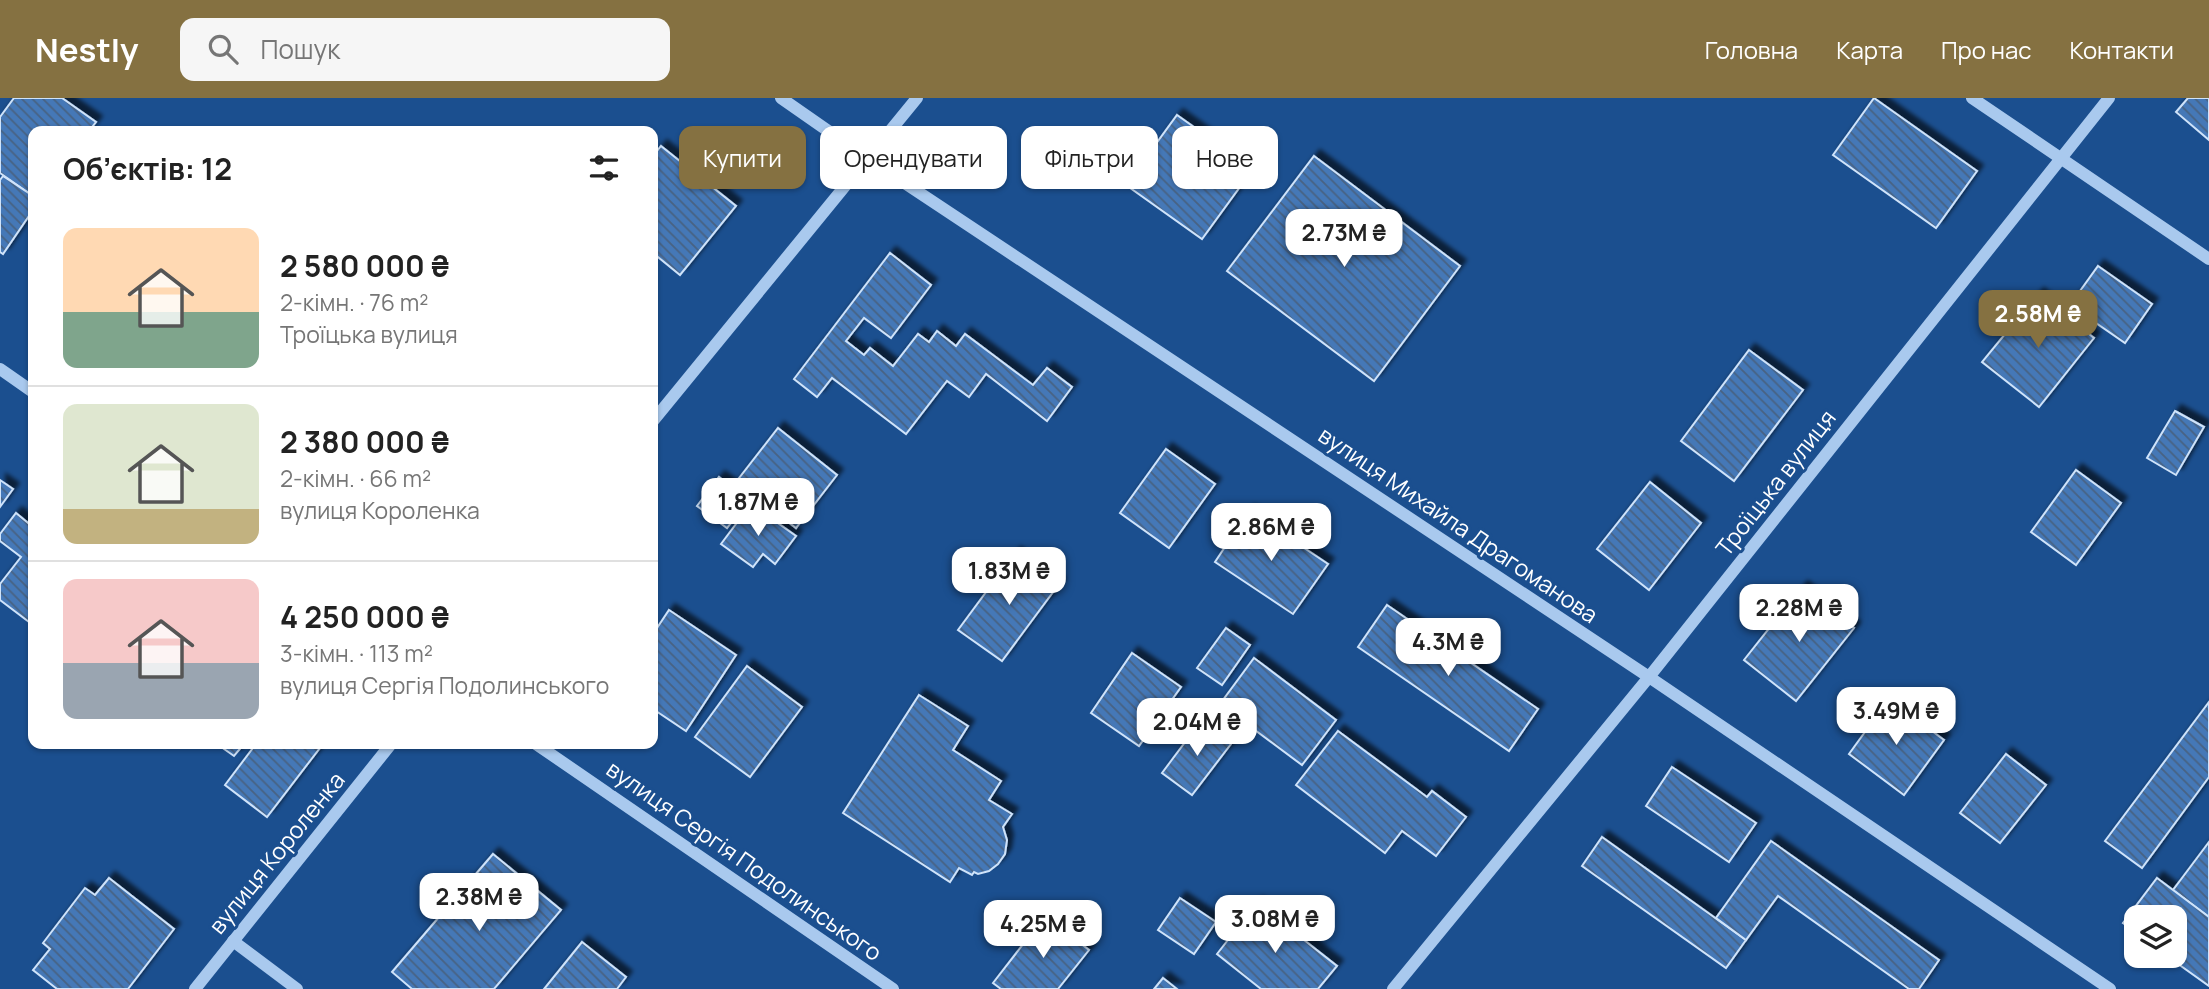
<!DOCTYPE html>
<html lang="uk">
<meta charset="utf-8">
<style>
:root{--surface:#fff;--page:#f6f6f6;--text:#222;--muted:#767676;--line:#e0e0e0;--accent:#857141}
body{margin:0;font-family:Manrope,sans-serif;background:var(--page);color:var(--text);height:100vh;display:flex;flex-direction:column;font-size:26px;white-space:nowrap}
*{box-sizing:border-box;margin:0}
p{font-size:23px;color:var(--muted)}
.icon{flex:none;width:38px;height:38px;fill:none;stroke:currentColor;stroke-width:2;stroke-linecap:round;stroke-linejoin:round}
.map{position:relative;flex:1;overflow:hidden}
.side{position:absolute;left:28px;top:28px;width:630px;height:623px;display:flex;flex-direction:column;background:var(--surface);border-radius:14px;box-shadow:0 2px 5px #0004}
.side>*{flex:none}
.guide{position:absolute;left:679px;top:28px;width:665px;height:63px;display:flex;gap:14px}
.buttons{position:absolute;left:2124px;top:807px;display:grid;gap:14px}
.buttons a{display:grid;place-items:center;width:63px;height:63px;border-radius:14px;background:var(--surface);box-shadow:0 2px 5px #0004;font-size:35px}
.price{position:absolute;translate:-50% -60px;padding:0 16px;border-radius:14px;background:#fff;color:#222;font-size:23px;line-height:46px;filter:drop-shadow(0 2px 4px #0008)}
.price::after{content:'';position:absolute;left:50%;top:42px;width:21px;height:16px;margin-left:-10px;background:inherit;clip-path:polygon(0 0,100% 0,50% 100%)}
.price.selected{background:var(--accent);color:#fff}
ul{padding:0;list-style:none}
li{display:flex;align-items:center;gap:21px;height:175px;padding:0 35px}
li+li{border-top:2px solid var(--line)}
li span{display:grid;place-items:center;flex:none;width:196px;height:140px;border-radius:14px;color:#555}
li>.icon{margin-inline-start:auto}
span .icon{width:84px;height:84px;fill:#fffc;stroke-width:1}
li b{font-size:30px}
h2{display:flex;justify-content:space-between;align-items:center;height:84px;padding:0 35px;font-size:30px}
.pill{padding:0 24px;border-radius:14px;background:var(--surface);box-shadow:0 2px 5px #0004;font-size:24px;line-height:63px}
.pill.selected{background:var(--accent);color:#fff}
header{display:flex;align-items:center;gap:42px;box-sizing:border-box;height:98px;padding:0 35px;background:var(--accent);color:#fff}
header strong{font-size:33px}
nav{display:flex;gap:38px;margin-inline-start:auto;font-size:24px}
.search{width:490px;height:63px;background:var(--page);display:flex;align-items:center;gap:18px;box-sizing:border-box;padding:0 24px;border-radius:14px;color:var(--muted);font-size:26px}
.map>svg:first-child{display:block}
.building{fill:url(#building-back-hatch);stroke:#cfe3fa;stroke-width:2;filter:url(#shadow)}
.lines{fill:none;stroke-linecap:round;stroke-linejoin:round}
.minor{stroke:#a9c9ee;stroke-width:12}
.labels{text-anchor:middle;stroke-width:6;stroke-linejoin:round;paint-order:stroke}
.street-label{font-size:23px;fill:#fff;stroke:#1b4f8f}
</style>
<header>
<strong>Nestly</strong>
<div class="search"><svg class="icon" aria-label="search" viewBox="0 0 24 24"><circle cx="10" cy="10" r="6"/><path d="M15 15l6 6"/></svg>Пошук</div>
<nav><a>Головна</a><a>Карта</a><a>Про нас</a><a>Контакти</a></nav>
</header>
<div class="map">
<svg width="2209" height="891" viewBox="0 0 2209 891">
<defs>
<pattern id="building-back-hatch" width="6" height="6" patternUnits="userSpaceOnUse" patternTransform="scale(1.75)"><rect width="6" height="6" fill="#4478b7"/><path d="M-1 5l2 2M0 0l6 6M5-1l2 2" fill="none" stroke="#486282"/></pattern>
<filter id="shadow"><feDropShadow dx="6" dy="-6" stdDeviation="2" flood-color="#0009"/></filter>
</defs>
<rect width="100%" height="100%" fill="#1b4f8f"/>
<g class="building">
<polygon points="14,0 62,0 96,24 89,33 33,33 33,98 0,75 0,19"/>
<polygon points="1874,0 1977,73 1936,130 1833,57"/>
<polygon points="2188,0 2209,0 2209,42 2176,14"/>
<polygon points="1177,17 1253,71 1202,141 1126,87"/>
<polygon points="661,48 736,108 680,177 653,155 653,58"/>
<polygon points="1314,58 1460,168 1374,283 1227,173"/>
<polygon points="3,78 33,98 33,112 3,156 0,154 0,82"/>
<polygon points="890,155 931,187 891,240 864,220 846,243 864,257 870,250 893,268 918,236 929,244 937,233 956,248 965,236 1033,287 1047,270 1072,289 1047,323 986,276 969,299 947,283 906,336 832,280 817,299 794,281"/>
<polygon points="2098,168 2152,206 2125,245 2070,207"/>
<polygon points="2038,196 2094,240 2039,309 1982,264"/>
<polygon points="1749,252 1803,292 1734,383 1681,343"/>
<polygon points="2175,313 2204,329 2176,377 2147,360"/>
<polygon points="778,330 837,377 796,430 736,384"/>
<polygon points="1166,351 1215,386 1169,450 1120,415"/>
<polygon points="2076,372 2121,405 2076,467 2031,434"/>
<polygon points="719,379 749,402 727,430 697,408"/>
<polygon points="0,382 13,391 0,409"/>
<polygon points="1650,384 1701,425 1649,492 1597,451"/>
<polygon points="751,406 796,438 775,466 763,456 753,469 721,446"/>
<polygon points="1249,413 1328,466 1293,516 1215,464"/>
<polygon points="16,415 33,429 33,527 0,502 0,486 21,459 0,443 0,436"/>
<polygon points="1015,455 1059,486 1002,563 958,532"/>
<polygon points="1802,489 1854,530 1796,603 1744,562"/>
<polygon points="1387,507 1538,611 1509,653 1358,549"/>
<polygon points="669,512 736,557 686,633 653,611 653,536"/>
<polygon points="1226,530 1250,547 1222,587 1197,570"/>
<polygon points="1132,555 1181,589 1139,648 1091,615"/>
<polygon points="1254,560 1336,622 1302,667 1220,606"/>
<polygon points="747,568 802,609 750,679 695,639"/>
<polygon points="919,597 968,628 953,652 1001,683 989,702 1012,716 1003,729 1007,742 1005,756 998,766 989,773 978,776 974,774 972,777 959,770 950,784 843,715"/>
<polygon points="1889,601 1944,642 1904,697 1849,656"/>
<polygon points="2209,604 2209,679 2142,770 2105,743"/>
<polygon points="1201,623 1231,646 1192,697 1162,675"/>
<polygon points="1338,633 1427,699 1432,693 1466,719 1436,758 1402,733 1385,755 1296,687"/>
<polygon points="217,646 244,646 234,658"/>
<polygon points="256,646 323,646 267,719 225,687"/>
<polygon points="2006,656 2046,687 2000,745 1960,715"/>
<polygon points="1672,669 1756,725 1729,764 1646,708"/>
<polygon points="1602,739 1746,842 1726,870 1582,768"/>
<polygon points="1771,743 1939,862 1919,891 1909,891 1778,798 1746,842 1716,820"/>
<polygon points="2209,744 2209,819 2173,792"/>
<polygon points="493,756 561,812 494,891 412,891 392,874"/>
<polygon points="109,780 174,831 128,891 57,891 33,872 50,851 43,845 85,790 95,797"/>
<polygon points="2157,780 2209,819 2209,888 2167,858 2175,858 2175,819 2137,819 2137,835 2123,825"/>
<polygon points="1180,800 1216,824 1194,856 1158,832"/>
<polygon points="1257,805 1337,868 1318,891 1261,891 1217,856"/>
<polygon points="1045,818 1089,852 1058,891 1001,891 993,885"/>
<polygon points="582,844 626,879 617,891 544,891"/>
<polygon points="1163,880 1177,891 1154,891"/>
</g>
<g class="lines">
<g class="minor">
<polyline points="781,0 867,60 1649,579 2110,891"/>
<polyline points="1972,0 2209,161"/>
<polyline points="0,271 33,294"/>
<polyline points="653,323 917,0"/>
<polyline points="536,646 893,891"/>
<polyline points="233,843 297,891"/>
<polyline points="195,891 391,646"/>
<polyline points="1393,891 1649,579 2109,0"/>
</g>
</g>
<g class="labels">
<g class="street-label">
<text transform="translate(1776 385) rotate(-52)" y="8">Троїцька вулиця</text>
<text transform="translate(1458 427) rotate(34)" y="8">вулиця Михайла Драгоманова</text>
<text transform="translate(277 755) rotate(-51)" y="8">вулиця Короленка</text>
<text transform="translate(744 763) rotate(35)" y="8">вулиця Сергія Подолинського</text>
</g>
</g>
</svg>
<div class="buttons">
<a><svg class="icon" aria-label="layers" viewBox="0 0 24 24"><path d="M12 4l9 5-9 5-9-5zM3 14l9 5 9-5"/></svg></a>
</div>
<b class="price" style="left:1344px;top:171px">2.73M ₴</b>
<b class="price selected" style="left:2038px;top:252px">2.58M ₴</b>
<b class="price" style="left:758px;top:440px">1.87M ₴</b>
<b class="price" style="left:1271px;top:465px">2.86M ₴</b>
<b class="price" style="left:1009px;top:509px">1.83M ₴</b>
<b class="price" style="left:1799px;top:546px">2.28M ₴</b>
<b class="price" style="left:1448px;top:580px">4.3M ₴</b>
<b class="price" style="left:1896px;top:649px">3.49M ₴</b>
<b class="price" style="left:1197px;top:660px">2.04M ₴</b>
<b class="price" style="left:479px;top:835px">2.38M ₴</b>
<b class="price" style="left:1275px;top:857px">3.08M ₴</b>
<b class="price" style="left:1043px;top:862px">4.25M ₴</b>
<div class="guide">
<a class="pill selected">Купити</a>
<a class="pill">Орендувати</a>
<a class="pill">Фільтри</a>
<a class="pill">Нове</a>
</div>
<section class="side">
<h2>Об’єктів: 12<svg class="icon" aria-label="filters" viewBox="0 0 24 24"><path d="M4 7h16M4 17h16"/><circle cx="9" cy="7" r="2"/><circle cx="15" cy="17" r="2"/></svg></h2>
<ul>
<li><span style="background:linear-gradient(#ffd9b3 60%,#7fa58c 0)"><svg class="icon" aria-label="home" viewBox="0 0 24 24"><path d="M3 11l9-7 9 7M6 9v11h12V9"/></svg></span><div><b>2 580 000 ₴</b><p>2-кімн. · 76 m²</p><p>Троїцька вулиця</p></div></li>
<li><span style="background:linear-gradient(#dfe7d0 75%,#c2b280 0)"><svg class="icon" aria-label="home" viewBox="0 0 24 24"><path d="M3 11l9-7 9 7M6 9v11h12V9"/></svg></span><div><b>2 380 000 ₴</b><p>2-кімн. · 66 m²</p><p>вулиця Короленка</p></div></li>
<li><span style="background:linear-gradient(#f6c9c9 60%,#9aa5b1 0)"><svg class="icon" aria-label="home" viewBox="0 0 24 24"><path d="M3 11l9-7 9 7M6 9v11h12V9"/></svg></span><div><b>4 250 000 ₴</b><p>3-кімн. · 113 m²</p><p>вулиця Сергія Подолинського</p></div></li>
</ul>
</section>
</div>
